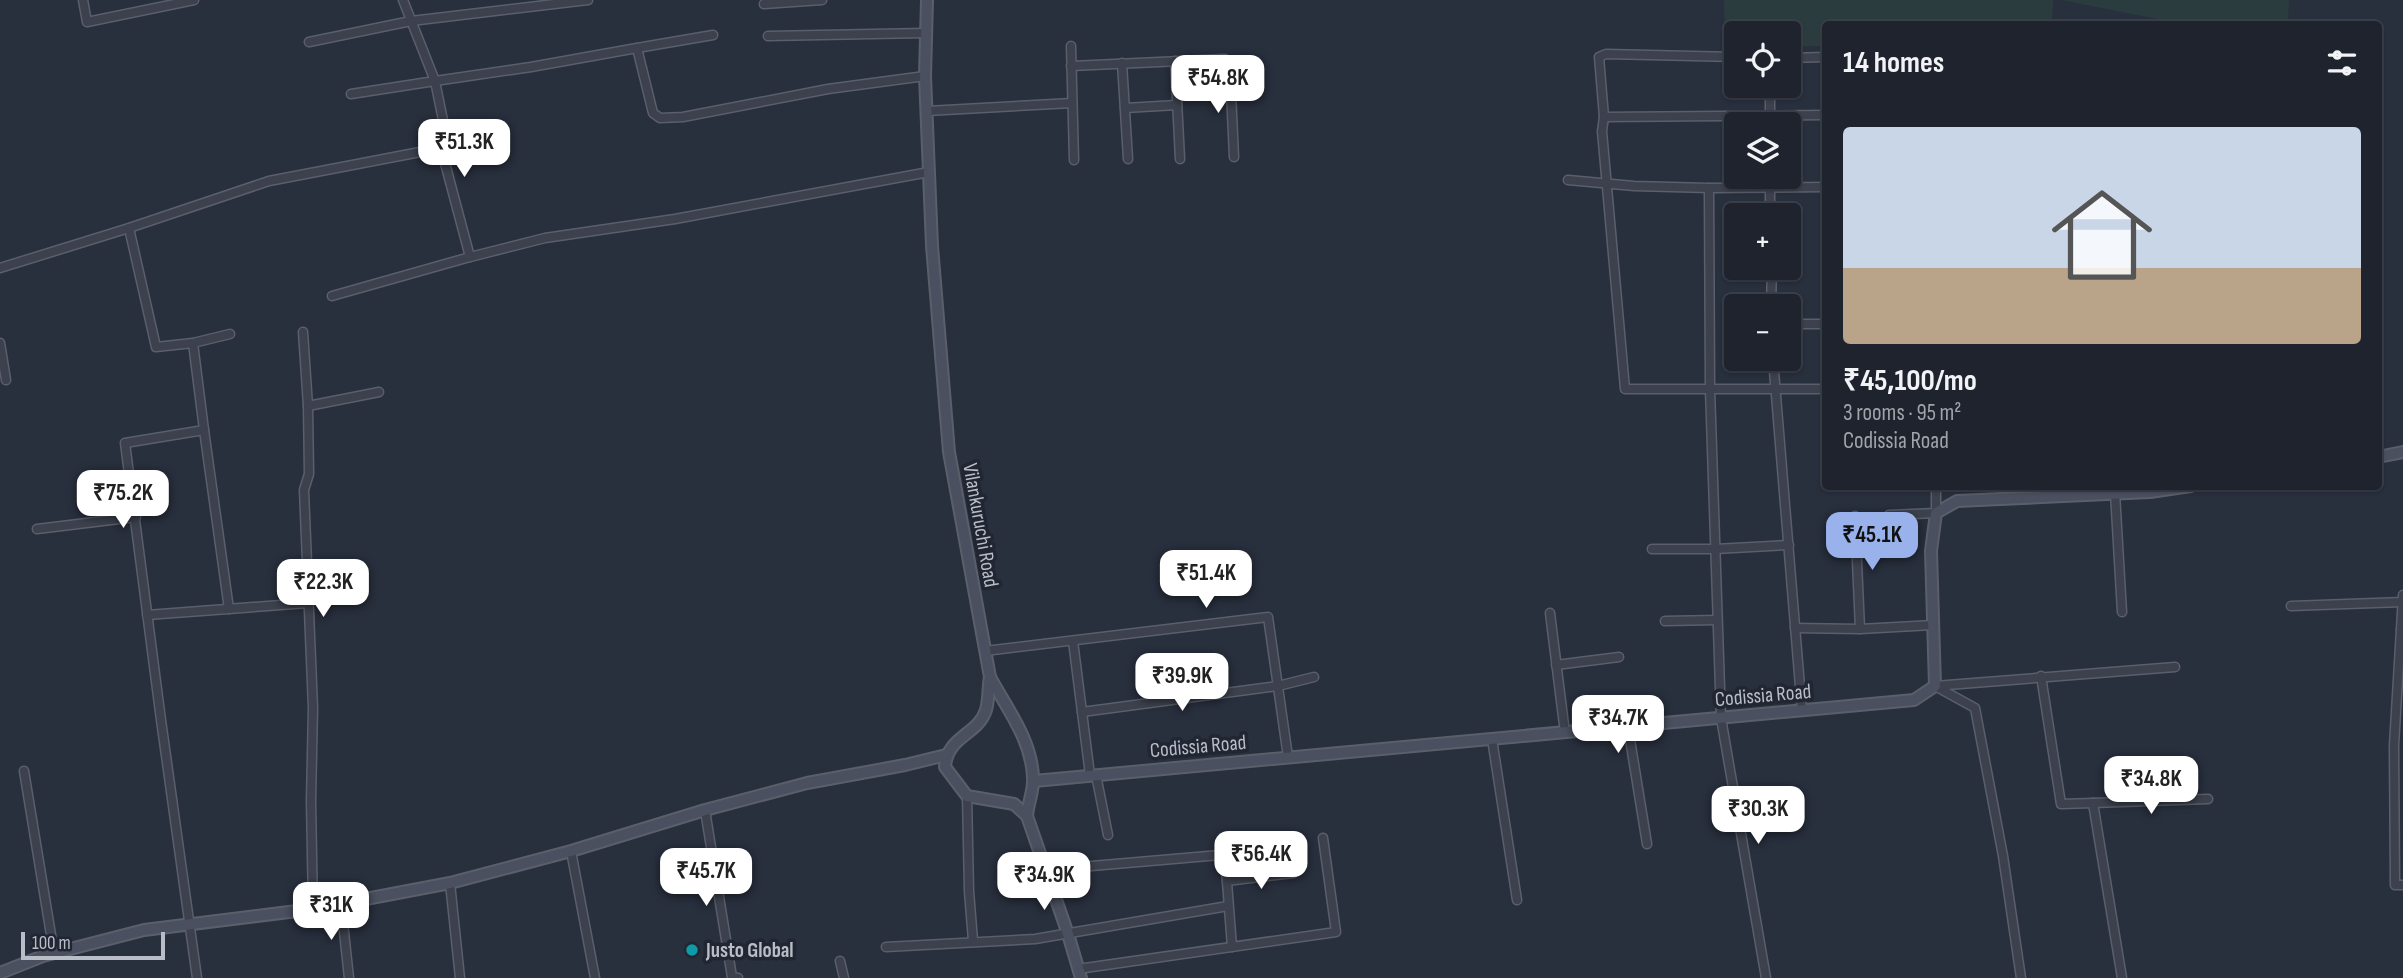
<!DOCTYPE html>
<meta charset="utf-8">
<style>
:root{--surface:#1e232e;--page:#2b2f3a;--text:#f1f3f6;--muted:#a1a4aa;--line:#3c404a;--accent:#99b2ec}
body{margin:0;font-family:"Sofia Sans Condensed",sans-serif;background:var(--page);color:var(--text);height:100vh;display:flex;flex-direction:column;font-size:26px;white-space:nowrap}
*{box-sizing:border-box;margin:0}
p{font-size:23px;color:var(--muted)}
.icon{flex:none;width:38px;height:38px;fill:none;stroke:currentColor;stroke-width:2;stroke-linecap:round;stroke-linejoin:round}
.map{position:relative;flex:1;overflow:hidden}
.drawer{position:absolute;left:1822px;top:21px;width:560px;height:469px;display:flex;flex-direction:column;background:var(--surface);border-radius:7px;box-shadow:0 2px 5px #0004,0 0 0 2px var(--line)}
.drawer>*{flex:none}
.buttons{position:absolute;left:1724px;top:21px;display:grid;gap:14px}
.buttons a{display:grid;place-items:center;width:77px;height:77px;border-radius:7px;background:var(--surface);box-shadow:0 2px 5px #0004,0 0 0 2px var(--line);font-size:35px}
.scale{position:absolute;left:21px;bottom:18px;width:144px;box-sizing:border-box;padding-left:7px;border:4px solid #b8bdc8;border-top:0;font-size:19px;line-height:24px;white-space:nowrap;color:#b8bdc8;-webkit-text-stroke:5px #212632;paint-order:stroke}
.price{position:absolute;translate:-50% -60px;padding:0 16px;border-radius:14px;background:#fff;color:#222;font-size:23px;line-height:46px;filter:drop-shadow(0 2px 4px #0008)}
.price::after{content:'';position:absolute;left:50%;top:42px;width:21px;height:16px;margin-left:-10px;background:inherit;clip-path:polygon(0 0,100% 0,50% 100%)}
.price.selected{background:var(--accent);color:#111}
ul{padding:0;list-style:none}
li{display:grid;align-content:center;gap:14px;height:371px;padding:0 21px}
li span{display:grid;place-items:center;height:217px;border-radius:7px;color:#555}
li>.icon{margin-inline-start:auto}
span .icon{width:126px;height:126px;fill:#fffc;stroke-width:1}
li b{font-size:30px}
h2{display:flex;justify-content:space-between;align-items:center;height:84px;padding:0 21px;font-size:30px}
.map>svg:first-child{display:block}
.green{fill:#2b3c3f}
.lines{fill:none;stroke-linecap:round;stroke-linejoin:round}
.street-casing{stroke:#5a5f6b;stroke-width:11}
.secondary-casing{stroke:#5a5f6b;stroke-width:14}
.street{stroke:#3c414d;stroke-width:8}
.secondary{stroke:#4a505f;stroke-width:10}
.culture-dot{fill:#0f9aa8;stroke:#212632;stroke-width:2.5}
.labels{text-anchor:middle;stroke-width:7;stroke-linejoin:round;paint-order:stroke}
.street-label{font-size:21px;fill:#b8bdc8;stroke:#212632}
.poi-label{font-size:21px;font-weight:bold;fill:#b8bdc8;stroke:#212632;text-anchor:start}
</style>
<div class="map">
<svg width="2403" height="978" viewBox="0 0 2403 978">
<rect width="100%" height="100%" fill="#282f3d"/>
<g class="green">
<polygon points="1724,0 2053,0 2052,24 1825,24 1825,46 1789,46 1788,33 1736,33 1736,46 1725,46"/>
<polygon points="2061,0 2289,0 2288,24 2183,24"/>
</g>
<g class="lines">
<g class="street-casing">
<g id="street">
<polyline points="83,0 87,22 194,0"/>
<polyline points="764,4 822,0"/>
<polyline points="768,36 926,33"/>
<polyline points="309,42 411,21 588,0"/>
<polyline points="1071,46 1074,160"/>
<polyline points="637,48 713,35"/>
<polyline points="1736,57 1606,54 1599,57 1604,117 1602,131 1625,389 1825,389"/>
<polyline points="1788,58 1825,57"/>
<polyline points="1175,61 1180,159"/>
<polyline points="1122,63 1128,159"/>
<polyline points="1071,66 1225,59 1229,63 1230,70 1234,157"/>
<polyline points="1770,86 1770,124"/>
<polyline points="351,94 435,81 403,0"/>
<polyline points="1125,108 1177,105"/>
<polyline points="927,111 1072,103"/>
<polyline points="1604,117 1825,115"/>
<polyline points="441,148 446,135 435,81 531,67 637,48 653,113 660,118 683,117 828,89 925,76"/>
<polyline points="1568,180 1634,186 1709,188"/>
<polyline points="1770,215 1770,177"/>
<polyline points="129,228 156,347 193,343 204,430 125,443 161,720 197,978"/>
<polyline points="0,268 129,228 269,181 441,148 470,257 545,238 675,219 929,172"/>
<polyline points="332,296 470,257"/>
<polyline points="1771,306 1772,268"/>
<polyline points="1788,324 1822,324"/>
<polyline points="303,332 308,406 309,474 304,490 313,708 311,801 313,909"/>
<polyline points="0,343 6,380"/>
<polyline points="193,343 230,334"/>
<polyline points="1773,359 1802,711"/>
<polyline points="308,406 379,392"/>
<polyline points="204,430 229,609"/>
<polyline points="2115,493 2122,612"/>
<polyline points="1889,515 1936,513 1936,486"/>
<polyline points="1855,516 1860,629"/>
<polyline points="37,529 136,517"/>
<polyline points="1652,549 1715,549 1789,545"/>
<polyline points="2403,595 2401,629 2403,629"/>
<polyline points="2291,606 2403,602"/>
<polyline points="1550,613 1565,733"/>
<polyline points="147,615 308,603"/>
<polyline points="1665,621 1717,620"/>
<polyline points="1795,628 1860,629 1933,625"/>
<polyline points="2401,629 2394,745 2395,885 2403,885"/>
<polyline points="1073,641 1090,775"/>
<polyline points="985,651 1268,617 1288,757"/>
<polyline points="1556,665 1619,657"/>
<polyline points="2041,676 2061,804 2093,803 2122,978"/>
<polyline points="1935,686 1975,708 2003,856 2021,978"/>
<polyline points="1935,686 2175,667"/>
<polyline points="1082,712 1278,686 1314,677"/>
<polyline points="1628,727 1647,844"/>
<polyline points="1492,739 1517,900"/>
<polyline points="24,771 54,953"/>
<polyline points="1096,775 1108,835"/>
<polyline points="967,796 969,891 973,941"/>
<polyline points="2093,803 2208,799"/>
<polyline points="705,810 732,977 738,978"/>
<polyline points="571,851 595,978"/>
<polyline points="1045,870 1220,855 1225,856 1232,947"/>
<polyline points="1227,881 1293,873"/>
<polyline points="450,883 460,978"/>
<polyline points="341,904 349,978"/>
<polyline points="886,947 1035,939 1228,906"/>
<polyline points="840,961 844,978"/>
<polyline points="1078,969 1336,932 1323,838"/>
<polyline points="1766,978 1721,718 1710,389 1709,188 1825,187"/>
</g>
</g>
<g class="secondary-casing">
<g id="secondary">
<path d="M927,0L925,76L932,246L949,452L990,677C988,687 989,700 986,710C978,735 947,736 945,767L967,796L1014,804L1027,816L1068,934L1081,978"/>
<polyline points="2378,457 2403,452"/>
<path d="M990,677C1007,709 1032,740 1033,778C1034,790 1028,803 1027,816"/>
<polyline points="1034,781 1914,700 1935,686 1931,551 1936,513 1957,501 2150,492 2191,486"/>
<polyline points="0,973 43,956 144,930 313,909 450,883 571,851 705,810 807,783 905,765 946,755"/>
</g>
</g>
<use href="#street" class="street"/>
<use href="#secondary" class="secondary"/>
</g>
<circle class="culture-dot" cx="692" cy="950" r="7"/>
<g class="labels">
<g class="street-label">
<text transform="translate(981 525) rotate(80)" y="7">Vilankuruchi Road</text>
<text transform="translate(1763 695) rotate(-5)" y="7">Codissia Road</text>
<text transform="translate(1198 746) rotate(-5)" y="7">Codissia Road</text>
</g>
<g class="poi-label">
<text x="706" y="957">Justo Global</text>
</g>
</g>
</svg>
<div class="buttons">
<a><svg class="icon" aria-label="locate" viewBox="0 0 24 24"><circle cx="12" cy="12" r="6"/><path d="M12 2v4M12 18v4M2 12h4M18 12h4"/></svg></a>
<a><svg class="icon" aria-label="layers" viewBox="0 0 24 24"><path d="M12 4l9 5-9 5-9-5zM3 14l9 5 9-5"/></svg></a>
<a>+</a>
<a>−</a>
</div>
<div class="scale">100 m</div>
<b class="price" style="left:1218px;top:115px">₹54.8K</b>
<b class="price" style="left:464px;top:179px">₹51.3K</b>
<b class="price" style="left:123px;top:530px">₹75.2K</b>
<b class="price selected" style="left:1872px;top:572px">₹45.1K</b>
<b class="price" style="left:1206px;top:610px">₹51.4K</b>
<b class="price" style="left:323px;top:619px">₹22.3K</b>
<b class="price" style="left:1182px;top:713px">₹39.9K</b>
<b class="price" style="left:1618px;top:755px">₹34.7K</b>
<b class="price" style="left:2151px;top:816px">₹34.8K</b>
<b class="price" style="left:1758px;top:846px">₹30.3K</b>
<b class="price" style="left:1261px;top:891px">₹56.4K</b>
<b class="price" style="left:706px;top:908px">₹45.7K</b>
<b class="price" style="left:1044px;top:912px">₹34.9K</b>
<b class="price" style="left:331px;top:942px">₹31K</b>
<section class="drawer">
<h2>14 homes<svg class="icon" aria-label="filters" viewBox="0 0 24 24"><path d="M4 7h16M4 17h16"/><circle cx="9" cy="7" r="2"/><circle cx="15" cy="17" r="2"/></svg></h2>
<ul>
<li><span style="background:linear-gradient(#c9d6e8 65%,#b9a48a 0)"><svg class="icon" aria-label="home" viewBox="0 0 24 24"><path d="M3 11l9-7 9 7M6 9v11h12V9"/></svg></span><div><b>₹45,100/mo</b><p>3 rooms · 95 m²</p><p>Codissia Road</p></div></li>
</ul>
</section>
</div>
